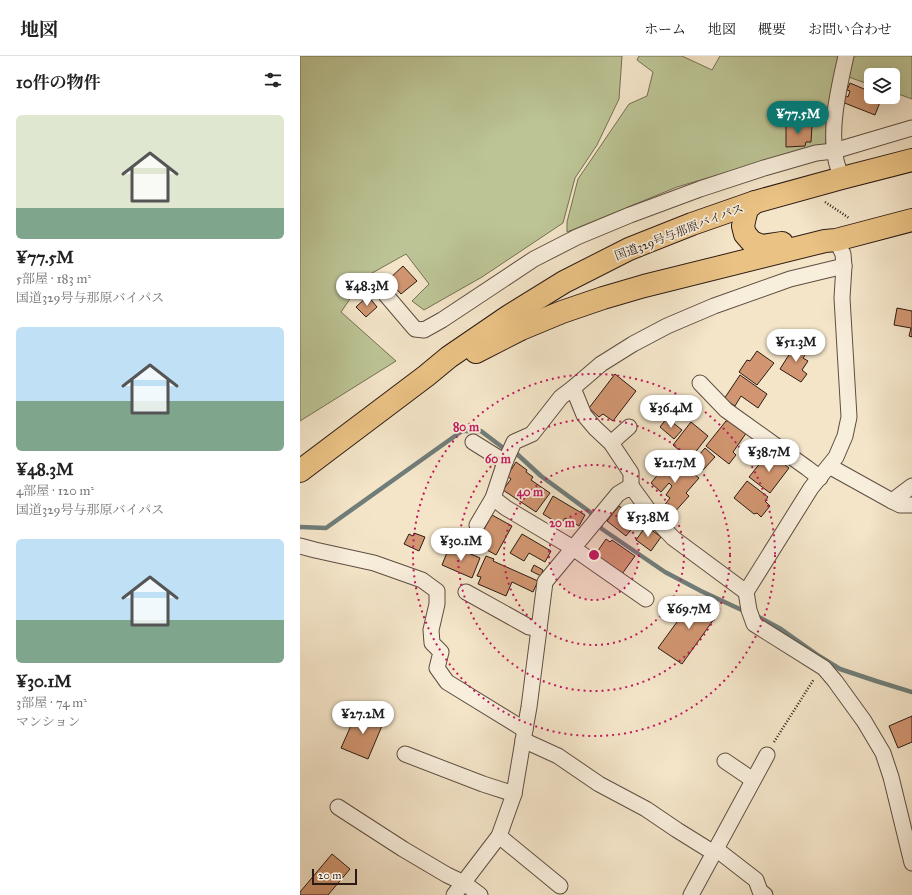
<!DOCTYPE html>
<html lang="ja">
<meta charset="utf-8">
<style>
:root{--surface:#fff;--page:#f2f2f2;--text:#222;--muted:#767676;--line:#e0e0e0;--accent:#0f766e}
body{margin:0;font-family:"IM FELL Great Primer","Noto Serif JP",serif;background:var(--page);color:var(--text);height:100vh;display:flex;flex-direction:column;font-size:15px;white-space:nowrap}
*{box-sizing:border-box;margin:0}
p{font-size:13px;color:var(--muted)}
.icon{flex:none;width:22px;height:22px;fill:none;stroke:currentColor;stroke-width:2;stroke-linecap:round;stroke-linejoin:round}
.map{position:relative;flex:1;overflow:hidden}
.drawer{display:flex;flex-direction:column;background:var(--surface);width:300px}
.drawer>*{flex:none}
.tools{position:absolute;left:564px;top:12px;display:grid;gap:8px}
.tools a{display:grid;place-items:center;width:36px;height:36px;border-radius:6px;background:var(--surface);box-shadow:0 4px 16px #0002;font-size:20px}
.scale{position:absolute;left:12px;bottom:10px;width:45px;box-sizing:border-box;padding-left:4px;border:2px solid #2c1b14;border-top:0;font-size:11px;line-height:14px;white-space:nowrap;color:#2c1b14;-webkit-text-stroke:3px #f8eedc;paint-order:stroke}
.price{position:absolute;translate:-50% -34px;padding:0 9px;border-radius:14px;background:#fff;color:#222;font-size:13px;line-height:26px;filter:drop-shadow(0 1px 2px #0008)}
.price::after{content:'';position:absolute;left:50%;top:24px;width:12px;height:9px;margin-left:-6px;background:inherit;clip-path:polygon(0 0,100% 0,50% 100%)}
.price.current{background:var(--accent);color:#fff}
ul{padding:0;list-style:none}
li{display:grid;align-content:center;gap:8px;height:212px;padding:0 16px}
li span{display:grid;place-items:center;height:124px;border-radius:6px;color:#555}
li>.icon{margin-inline-start:auto}
span .icon{width:72px;height:72px;fill:#fffc;stroke-width:1}
li b{font-size:17px}
h2{display:flex;justify-content:space-between;align-items:center;height:48px;padding:0 16px;font-size:17px}
header{display:flex;align-items:center;gap:24px;box-sizing:border-box;height:56px;padding:0 20px;background:var(--surface);border-bottom:1px solid var(--line)}
header strong{font-size:19px}
nav{display:flex;gap:22px;margin-inline-start:auto;font-size:14px}
main{display:flex;flex:1;min-height:0}
.map>svg:first-child{display:block}
.green{fill:#bcc495;stroke:#747054}
.lines{fill:none;stroke-linecap:round;stroke-linejoin:round}
.stream{stroke:#707d79;stroke-width:4.5}
.building{fill:#d19671;stroke:#2c1b14}
.street-casing{stroke:#5e4e41;stroke-width:17}
.highway-casing{stroke:#2c1b14;stroke-width:24}
.path{stroke:#2c1b14;stroke-width:2.5;stroke-dasharray:1 2;stroke-linecap:butt}
.street{stroke:#f8eedc;stroke-width:15}
.highway{stroke:#eac284;stroke-width:22}
.ring{fill:none;stroke:#c2185b;stroke-width:2;stroke-dasharray:2 4}
.labels{text-anchor:middle;stroke-width:3.5;stroke-linejoin:round;paint-order:stroke}
.street-label{font-size:12px;fill:#2c1b14;stroke:#f8eedc}
.centre{fill:#c2185b;stroke:#f8eedc;stroke-width:2}
.ring-label{font-size:12px;text-anchor:middle;font-weight:bold;fill:#c2185b;stroke:#f8eedc;stroke-width:3.5;stroke-linejoin:round;paint-order:stroke}
</style>
<header>
<strong>地図</strong>
<nav><a>ホーム</a><a>地図</a><a>概要</a><a>お問い合わせ</a></nav>
</header>
<main>
<section class="drawer">
<h2>10件の物件<svg class="icon" aria-label="filters" viewBox="0 0 24 24"><path d="M4 7h16M4 17h16"/><circle cx="9" cy="7" r="2"/><circle cx="15" cy="17" r="2"/></svg></h2>
<ul>
<li><span style="background:linear-gradient(#dfe7d0 75%,#7fa58c 0)"><svg class="icon" aria-label="home" viewBox="0 0 24 24"><path d="M3 11l9-7 9 7M6 9v11h12V9"/></svg></span><div><b>¥77.5M</b><p>5部屋 · 183 m²</p><p>国道329号与那原バイパス</p></div></li>
<li><span style="background:linear-gradient(#bfe0f5 60%,#7fa58c 0)"><svg class="icon" aria-label="home" viewBox="0 0 24 24"><path d="M3 11l9-7 9 7M6 9v11h12V9"/></svg></span><div><b>¥48.3M</b><p>4部屋 · 120 m²</p><p>国道329号与那原バイパス</p></div></li>
<li><span style="background:linear-gradient(#bfe0f5 65%,#7fa58c 0)"><svg class="icon" aria-label="home" viewBox="0 0 24 24"><path d="M3 11l9-7 9 7M6 9v11h12V9"/></svg></span><div><b>¥30.1M</b><p>3部屋 · 74 m²</p><p>マンション</p></div></li>
</ul>
</section>
<div class="map">
<svg width="612" height="839" viewBox="0 0 612 839">
<rect width="100%" height="100%" fill="#f4e5c9"/>
<filter id="stains"><feTurbulence type="fractalNoise" baseFrequency=".005" numOctaves="4"/><feColorMatrix values="0 0 0 0 .2 0 0 0 0 .09 0 0 0 0 .02 0 0 0 .5 -.17"/></filter>
<radialGradient id="worn" r=".72"><stop offset=".6" stop-color="#630" stop-opacity="0"/><stop offset="1" stop-color="#630" stop-opacity=".3"/></radialGradient>
<g class="green">
<polygon points="0,0 322,0 319,43 297,89 275,122 263,167 182,221 124,254 112,245 129,228 106,198 65,221 41,256 96,305 0,365"/>
<polygon points="339,0 382,0 412,14 420,0 540,0 526,65 526,90 457,107 377,131 267,176 267,166 278,123 329,48 347,40 353,16 337,4"/>
<polygon points="551,0 612,0 612,43 593,36 593,19 571,19 571,29 546,20"/>
</g>
<g class="lines">
<g class="stream">
<polyline points="0,471 26,472 162,375 181,375 202,391 217,398 241,420 290,456 302,473 365,516 401,535 446,556"/>
<polyline points="455,559 481,573 519,600 540,613 576,625 612,636"/>
</g>
</g>
<g class="building">
<polygon points="550,27 571,36 571,41 582,41 575,59 542,46 544,39 548,41 550,35 547,34"/>
<polygon points="486,69 512,69 511,86 506,86 505,90 486,91"/>
<polygon points="103,210 117,225 101,238 88,224"/>
<polygon points="68,240 77,251 66,261 56,251"/>
<polygon points="597,252 612,255 612,281 609,280 611,272 594,269"/>
<polygon points="497,286 509,293 503,302 508,305 502,314 507,318 501,326 480,313"/>
<polygon points="457,295 474,307 457,329 439,316 447,304 450,305"/>
<polygon points="315,318 336,335 313,365 303,358 299,361 289,352"/>
<polygon points="440,319 467,338 458,352 441,340 435,350 424,343"/>
<polygon points="367,362 382,374 374,383 360,371"/>
<polygon points="430,363 447,376 433,396 436,399 429,408 406,390 426,365 428,365"/>
<polygon points="391,366 408,380 390,403 373,389"/>
<polygon points="405,392 415,401 403,414 393,406"/>
<polygon points="469,396 489,412 470,437 449,421"/>
<polygon points="372,401 399,422 386,437 389,440 372,459 366,456 363,451 370,442 366,439 372,430 369,427 361,436 351,427"/>
<polygon points="216,406 227,414 226,416 233,421 231,424 250,437 236,456 203,434 211,423 207,420"/>
<polygon points="447,425 468,441 465,445 470,450 461,461 457,457 454,458 434,442"/>
<polygon points="253,440 285,459 279,470 265,462 262,467 257,464 256,466 243,458"/>
<polygon points="319,450 324,454 326,452 340,462 326,480 307,465"/>
<polygon points="192,459 212,470 196,499 178,489 185,477 183,475"/>
<polygon points="346,470 361,481 351,495 336,484"/>
<polygon points="114,477 125,481 119,495 104,488 109,478 113,480"/>
<polygon points="222,478 251,495 245,506 229,497 224,505 210,497"/>
<polygon points="306,483 310,486 312,484 335,500 322,518 295,499"/>
<polygon points="150,489 180,502 172,522 142,509"/>
<polygon points="186,500 194,503 193,505 238,525 233,536 212,526 206,540 178,528 181,521 177,520"/>
<polygon points="234,509 243,514 241,520 231,515"/>
<polygon points="396,540 419,556 382,608 358,592"/>
<polygon points="58,654 84,665 68,703 41,692"/>
<polygon points="612,660 612,686 598,692 589,670"/>
<polygon points="32,798 50,813 28,839 0,839 0,836"/>
</g>
<g class="lines">
<g class="street-casing">
<g id="street">
<path d="M542,122C540,116 537,110 536,104C529,71 539,32 546,0"/>
<polyline points="86,239 115,273 124,274 142,264 234,203 277,181 330,159 400,133 464,112 516,97 534,95 612,72"/>
<polyline points="400,327 426,354 507,412 520,422"/>
<polyline points="273,332 284,359 295,372 311,387 331,417 331,430"/>
<polyline points="173,386 205,406"/>
<polyline points="311,387 329,371"/>
<polyline points="529,410 592,445 600,449 612,449"/>
<polyline points="193,442 206,452 273,492 346,543"/>
<polyline points="592,445 612,430"/>
<polyline points="177,469 193,442 205,406 214,386 232,378 261,341 273,332 301,308 333,288 367,270 414,250 490,223 544,210"/>
<polyline points="0,490 15,494 74,507 122,524 137,535 137,548 131,574 132,587 141,596 137,612 147,626 225,674"/>
<polyline points="166,536 229,571 239,573"/>
<polyline points="446,536 511,432 536,401 545,380 549,361 542,242 544,210 543,198 536,184"/>
<polyline points="223,684 258,700 299,728 346,753 377,774 414,797"/>
<polyline points="105,698 183,728 214,738"/>
<polyline points="425,705 453,724"/>
<polyline points="38,751 103,793 147,819 164,827 180,839"/>
<polyline points="199,780 260,830"/>
<polyline points="416,793 456,824 460,835 465,839"/>
<polyline points="154,839 199,780 214,738 224,679 229,651 245,526 318,438 331,430 355,463 373,482 446,536 449,554 454,568 524,612 535,625 564,665 583,697 591,721 612,807"/>
<polyline points="391,839 467,699"/>
</g>
</g>
<g class="highway-casing">
<g id="highway">
<polyline points="455,146 447,153 445,161 443,170 445,178 452,186 462,190 482,187"/>
<polyline points="176,296 221,273 262,256 303,242 344,230 525,185 536,184 612,164"/>
<polyline points="0,415 126,320 149,301 209,260 264,226 329,193 392,168 455,146 542,122 612,104"/>
</g>
</g>
<g class="path">
<polyline points="525,146 549,162"/>
<polyline points="474,686 514,623"/>
</g>
<use href="#street" class="street"/>
<use href="#highway" class="highway"/>
</g>
<circle cx="294" cy="499" r="45" fill="#c2185b" fill-opacity=".12"/>
<g class="ring">
<circle cx="294" cy="499" r="45"/>
<circle cx="294" cy="499" r="90"/>
<circle cx="294" cy="499" r="136"/>
<circle cx="294" cy="499" r="181"/>
</g>
<g class="labels">
<g class="street-label">
<text transform="translate(379 176) rotate(-21)" y="4">国道329号与那原バイパス</text>
</g>
</g>
<circle cx="294" cy="499" r="6" class="centre"/>
<g class="ring-label">
<text x="166" y="375">80 m</text>
<text x="198" y="407">60 m</text>
<text x="230" y="440">40 m</text>
<text x="262" y="471">20 m</text>
</g>
<rect width="100%" height="100%" filter="url(#stains)"/>
<rect width="100%" height="100%" fill="url(#worn)"/>
</svg>
<div class="tools">
<a><svg class="icon" aria-label="layers" viewBox="0 0 24 24"><path d="M12 4l9 5-9 5-9-5zM3 14l9 5 9-5"/></svg></a>
</div>
<div class="scale">20 m</div>
<b class="price current" style="left:498px;top:79px">¥77.5M</b>
<b class="price" style="left:67px;top:251px">¥48.3M</b>
<b class="price" style="left:496px;top:307px">¥51.3M</b>
<b class="price" style="left:371px;top:373px">¥36.4M</b>
<b class="price" style="left:469px;top:417px">¥38.7M</b>
<b class="price" style="left:375px;top:428px">¥21.7M</b>
<b class="price" style="left:348px;top:482px">¥53.8M</b>
<b class="price" style="left:161px;top:506px">¥30.1M</b>
<b class="price" style="left:389px;top:574px">¥69.7M</b>
<b class="price" style="left:63px;top:679px">¥27.2M</b>
</div>
</main>
